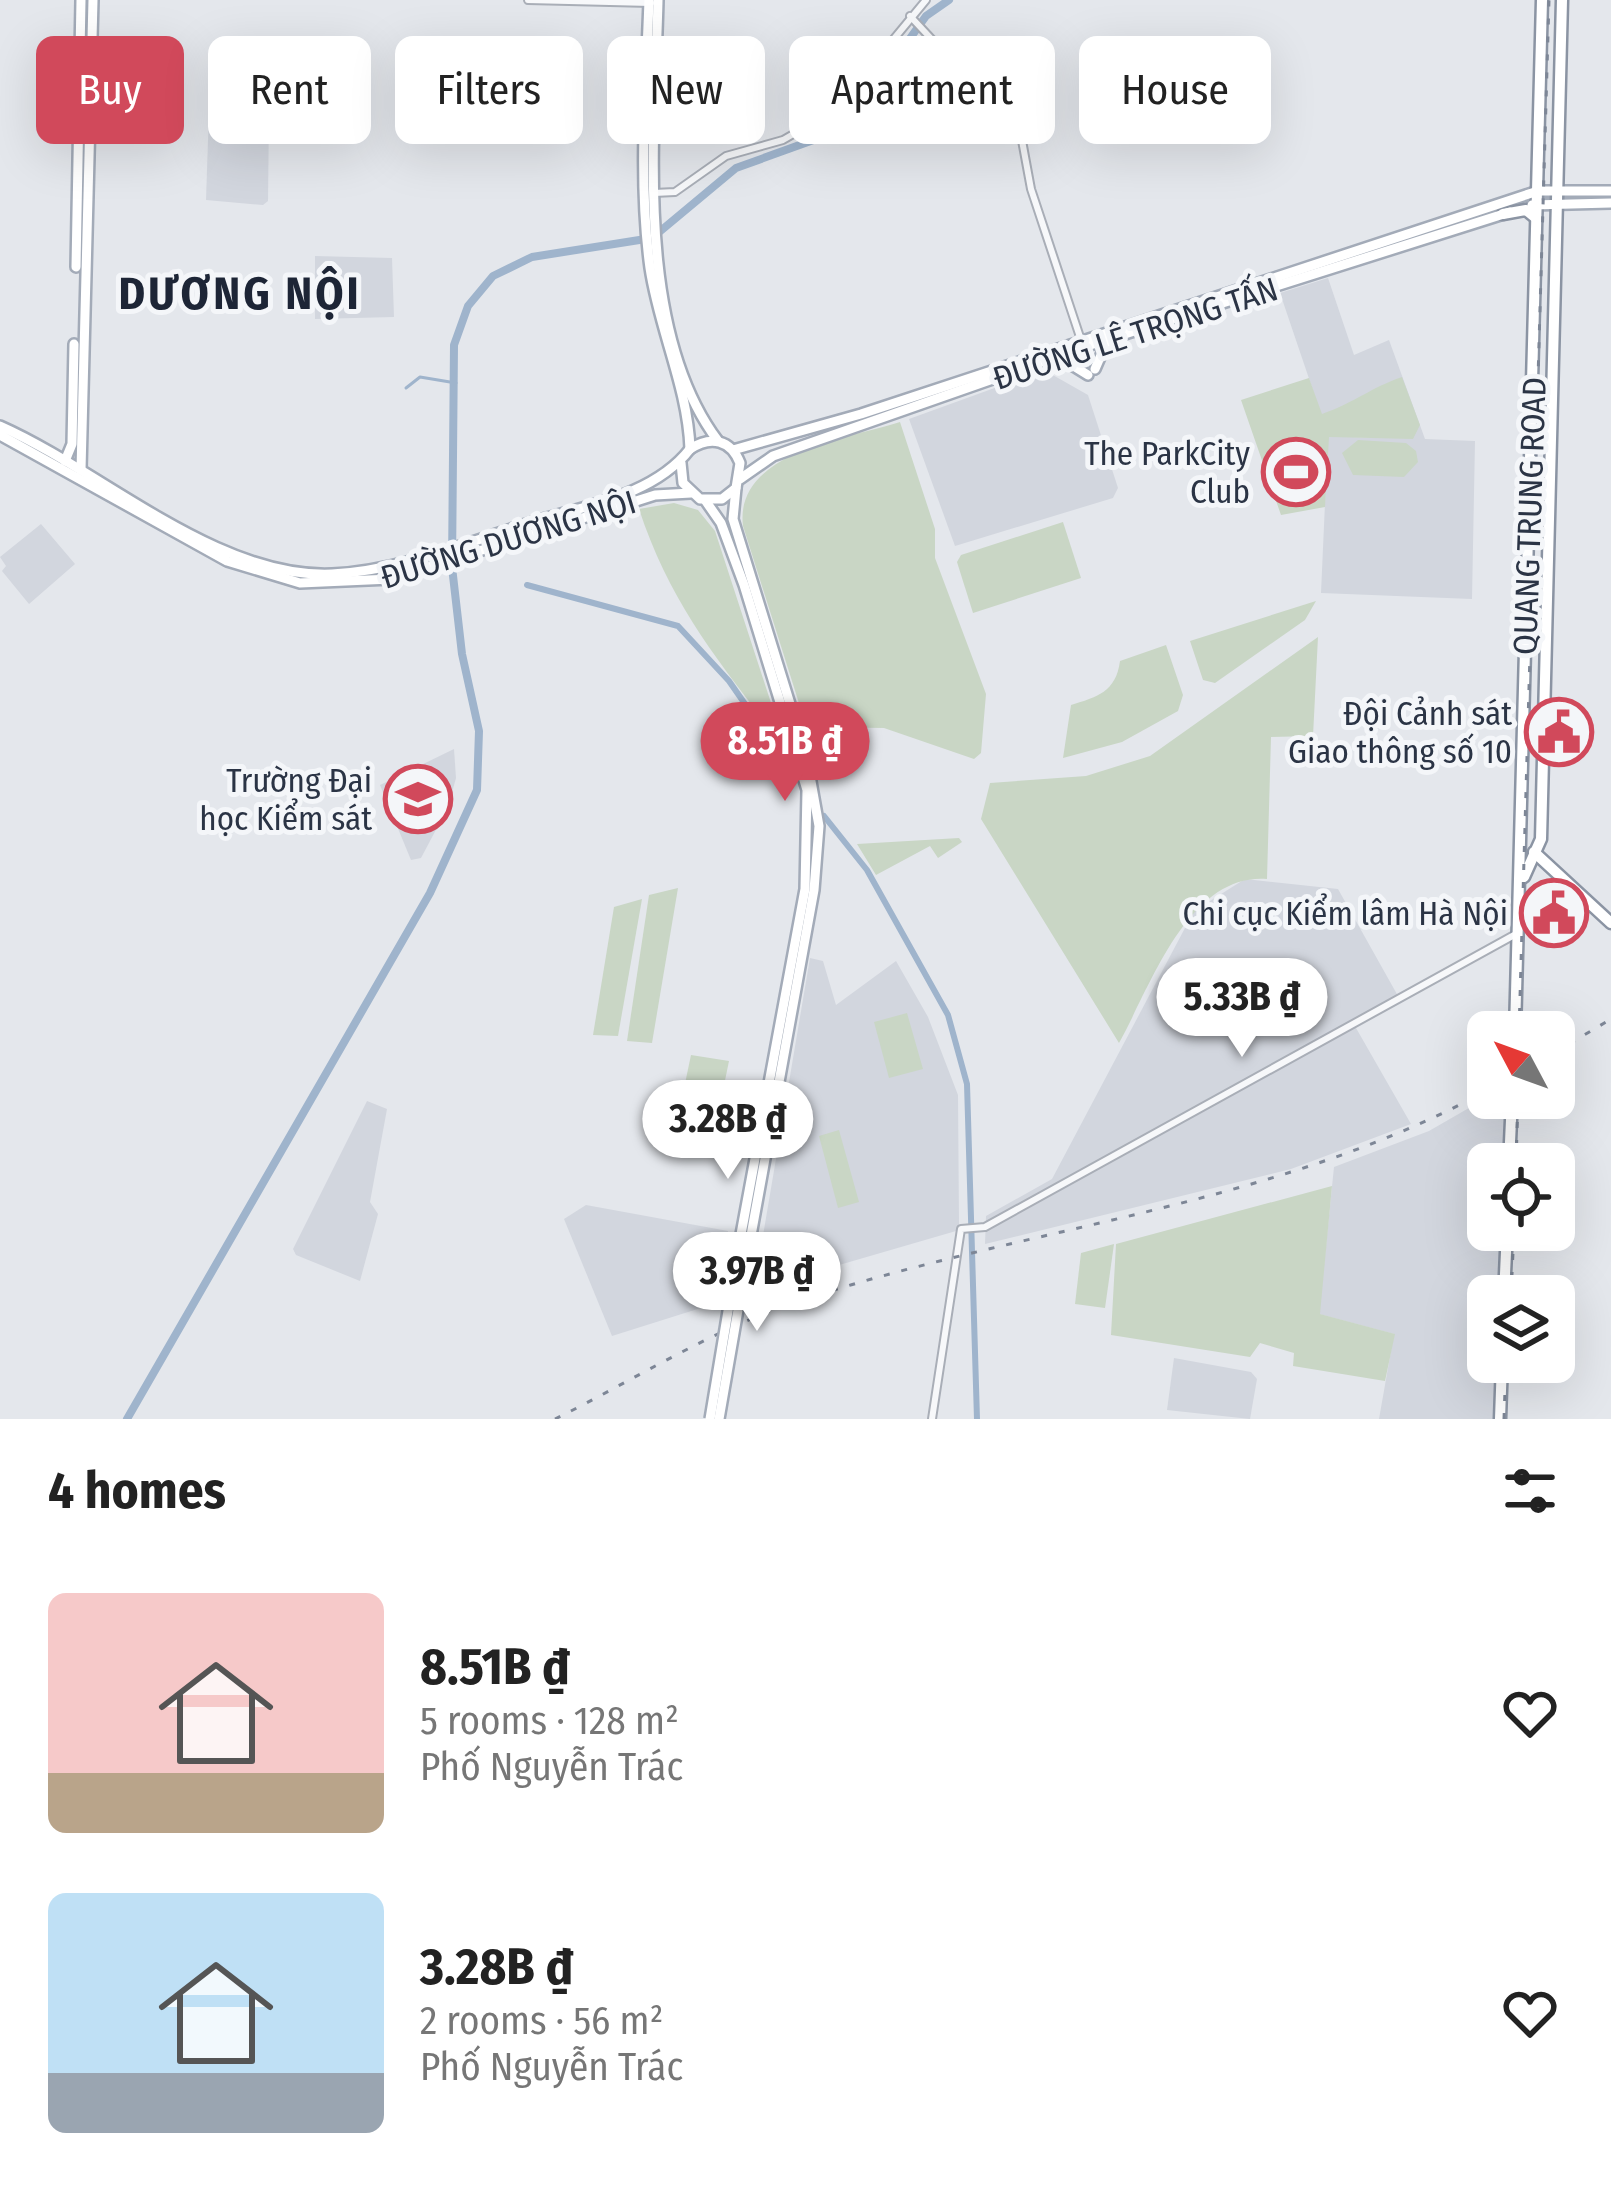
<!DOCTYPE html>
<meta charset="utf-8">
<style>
:root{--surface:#fff;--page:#f2f2f2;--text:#222;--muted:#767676;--accent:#d1495b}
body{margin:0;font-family:"Fira Sans Condensed",sans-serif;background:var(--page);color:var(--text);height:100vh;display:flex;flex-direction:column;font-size:45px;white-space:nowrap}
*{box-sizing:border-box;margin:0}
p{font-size:39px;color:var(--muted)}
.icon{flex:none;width:66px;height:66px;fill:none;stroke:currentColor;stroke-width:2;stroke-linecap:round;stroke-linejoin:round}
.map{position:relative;height:1419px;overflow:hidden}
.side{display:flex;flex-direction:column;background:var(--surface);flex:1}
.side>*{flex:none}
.guide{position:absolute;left:36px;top:36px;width:1539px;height:108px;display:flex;gap:24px}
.needle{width:78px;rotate:311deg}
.tools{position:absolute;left:1467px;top:1011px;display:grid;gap:24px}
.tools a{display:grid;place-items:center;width:108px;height:108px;border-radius:18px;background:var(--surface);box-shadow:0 12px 48px #0002;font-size:60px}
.price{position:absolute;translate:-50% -102px;padding:0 27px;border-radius:42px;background:#fff;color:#222;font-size:39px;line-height:78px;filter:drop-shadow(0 3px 6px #0008)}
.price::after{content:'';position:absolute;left:50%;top:72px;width:36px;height:27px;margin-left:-18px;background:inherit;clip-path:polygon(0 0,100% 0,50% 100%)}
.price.current{background:var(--accent);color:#fff}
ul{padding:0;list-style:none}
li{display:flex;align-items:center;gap:36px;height:300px;padding:0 48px}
li span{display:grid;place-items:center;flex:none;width:336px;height:240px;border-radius:18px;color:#555}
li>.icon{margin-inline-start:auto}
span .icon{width:144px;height:144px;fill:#fffc;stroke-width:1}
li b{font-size:51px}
h2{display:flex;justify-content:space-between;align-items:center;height:144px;padding:0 48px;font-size:51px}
.chip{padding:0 42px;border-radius:18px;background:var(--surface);box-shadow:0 12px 48px #0002;font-size:42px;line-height:108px}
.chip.current{background:var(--accent);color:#fff}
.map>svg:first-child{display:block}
.built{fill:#d2d6de}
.green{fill:#c9d6c5}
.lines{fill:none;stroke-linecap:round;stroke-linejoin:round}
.stream{stroke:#9fb4cc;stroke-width:3}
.canal{stroke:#9fb4cc;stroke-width:6}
.river{stroke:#9fb4cc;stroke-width:8}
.minor-casing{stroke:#a9aeb7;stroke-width:10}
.major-casing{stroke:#a3abb8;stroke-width:14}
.highway-casing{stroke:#8b94a3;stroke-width:15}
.minor{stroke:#f7f8fa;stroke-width:6}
.major{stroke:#fff;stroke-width:9}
.highway{stroke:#fff;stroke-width:10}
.rail{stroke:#7d8696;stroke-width:3;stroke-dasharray:6 12;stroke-linecap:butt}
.major-bridge-casing{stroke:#a3abb8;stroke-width:14;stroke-linecap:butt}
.major-bridge{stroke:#fff;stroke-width:9}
.labels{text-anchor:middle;stroke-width:10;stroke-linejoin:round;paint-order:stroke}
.street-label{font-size:33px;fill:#2b3445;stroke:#f4f6f9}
.poi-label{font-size:33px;fill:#2b3445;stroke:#f4f6f9;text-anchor:end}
.district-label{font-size:45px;font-weight:bold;letter-spacing:3px;fill:#1d2536;stroke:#f4f6f9}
</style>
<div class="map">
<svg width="1611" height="1419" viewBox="0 0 1611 1419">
<rect width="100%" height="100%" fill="#e4e7ec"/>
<g class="built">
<polygon points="209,110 269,113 268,201 263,205 206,200"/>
<polygon points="315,256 392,258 394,317 315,319"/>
<polygon points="1328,278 1354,355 1389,340 1425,439 1475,441 1472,599 1321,593 1328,436 1376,438 1321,414 1280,293"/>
<polygon points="1044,370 1088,395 1118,488 1113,498 955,546 909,419"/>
<polygon points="41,524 75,564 29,604 2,571 6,566 0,557"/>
<polygon points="454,749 456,778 448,807 421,858 411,860 380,785"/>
<polygon points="1245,879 1338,889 1398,996 1352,1021 1411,1124 1291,1169 985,1244 986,1216 1052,1179 1194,911"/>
<polygon points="810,958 823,961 836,1005 896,961 928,1017 958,1095 959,1224 956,1231 767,1286 756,1277"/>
<polygon points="1488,1097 1508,1098 1504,1164 1488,1164 1488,1230 1502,1230 1499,1296 1488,1296 1488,1362 1496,1362 1493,1419 1379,1419 1394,1334 1319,1314 1334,1167 1429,1131"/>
<polygon points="367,1101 387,1109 370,1202 378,1214 360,1281 296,1255 293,1249"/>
<polygon points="586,1205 728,1231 720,1288 704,1307 612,1336 564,1219"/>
<polygon points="1174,1358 1251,1372 1257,1379 1250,1419 1167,1410"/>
</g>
<g class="green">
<path d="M1402,377L1420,425L1413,439L1329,437L1325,507L1281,515L1241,400L1309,378L1322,414C1358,401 1370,388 1402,377Z"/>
<path d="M900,422L935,529V558L986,694L981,753L974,759L884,728L819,727L804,719L743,526C734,452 847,439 900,422Z"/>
<polygon points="1358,440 1406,443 1416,451 1418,462 1404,477 1353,475 1342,453"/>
<path d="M674,503L698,510L715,531L786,749C724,668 672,609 639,509Z"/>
<polygon points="1063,522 1081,578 973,613 957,562 961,555"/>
<polygon points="1316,601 1305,620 1215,683 1203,680 1190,641"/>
<path d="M1318,637L1313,736L1271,737L1267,879C1188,873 1151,986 1119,1043L981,819L990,783L1086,776L1150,756Z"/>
<path d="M1166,645L1183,695L1178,711L1122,742L1063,758L1071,705C1097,697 1116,692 1120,661Z"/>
<polygon points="959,838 962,842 938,858 930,846 876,875 857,844"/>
<polygon points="678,888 652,1043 627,1041 649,895"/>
<polygon points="642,899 618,1036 593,1035 614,907"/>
<polygon points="907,1013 923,1069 889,1078 874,1022"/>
<polygon points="691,1055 729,1061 721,1100 683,1093"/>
<polygon points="839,1130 859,1202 838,1208 819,1136"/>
<polygon points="1332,1186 1320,1314 1395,1334 1385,1381 1293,1366 1294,1353 1260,1343 1250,1357 1111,1335 1116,1244"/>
<polygon points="1114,1244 1105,1308 1075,1304 1081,1253"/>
</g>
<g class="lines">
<polyline class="stream" points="406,388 420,377 456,383"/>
<g class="canal">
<polyline points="527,585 678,626 729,681 793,773"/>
<polyline points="824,816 867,870 948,1015 967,1084 977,1419"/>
</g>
<polyline class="river" points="127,1419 430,893 477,790 479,731 462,654 452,567 454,345 468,306 493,276 532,257 652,238 736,168 819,138 876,86 926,16 949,0"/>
<g class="minor-casing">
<g id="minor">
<polyline points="528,0 651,3"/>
<polyline points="910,16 1021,135 1031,189 1081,340"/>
<polyline points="654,193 675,192 726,156 783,140 835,110 926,0"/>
<polyline points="932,1419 961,1229 985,1227 1516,934"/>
</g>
</g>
<g class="major-casing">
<g id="major">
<path d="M649,0C646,89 638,180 650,268C659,329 688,388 690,449"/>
<path d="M658,0C655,133 633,328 718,441"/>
<polyline points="1532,205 1611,203"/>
<polyline points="76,267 81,0"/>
<polyline points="1059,357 1088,375"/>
<polyline points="1095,369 1108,339"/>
<path d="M0,426C102,471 217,579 332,574C401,571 470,541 536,521C590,505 655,494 690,449"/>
<polyline points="0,435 227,561 300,583 391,579 655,495 691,493"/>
<polyline points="733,450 861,414 1538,191 1611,191"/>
<polyline points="65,461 72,444 74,344"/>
<path d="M681,463L683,483L700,499H722L736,488L740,463C731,440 711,435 690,449"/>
<polyline points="81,470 93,0"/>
<polyline points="740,479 773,456 1087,346 1510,212"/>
<polyline points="736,488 733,519 807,759 819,826 814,890 750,1241"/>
<polyline points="705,500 721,523 744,585 807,790 805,889 739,1245"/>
</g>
</g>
<g class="highway-casing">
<g id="highway">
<polyline points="1503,214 1526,210 1536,218"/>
<polyline points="1534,852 1611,923"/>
<polyline points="1524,877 1541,839 1562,0"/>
<polyline points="1515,1032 1542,0"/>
<polyline points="1509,1164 1512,1098"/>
<polyline points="1504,1296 1507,1230"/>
<polyline points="1500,1419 1502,1362"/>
</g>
</g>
<use href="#minor" class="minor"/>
<use href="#major" class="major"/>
<use href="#highway" class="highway"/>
<g class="rail">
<polyline points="1519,1032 1549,0"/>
<polyline points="1554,1053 1611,1019"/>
<polyline points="1516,1164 1518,1098"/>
<polyline points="1511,1296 1514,1230"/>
<path d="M555,1419C630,1382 714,1329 793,1303C1024,1226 1272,1208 1488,1090"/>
<polyline points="1504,1419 1506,1362"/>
</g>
<g class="major-bridge-casing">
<g id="major-bridge">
<polyline points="710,1419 739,1245"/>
<polyline points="719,1419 750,1241"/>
</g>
</g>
<use href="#major-bridge" class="major-bridge"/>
</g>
<defs>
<g id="stadium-ring" transform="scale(3.45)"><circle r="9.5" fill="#f4f6f9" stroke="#d1495b" stroke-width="1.5"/><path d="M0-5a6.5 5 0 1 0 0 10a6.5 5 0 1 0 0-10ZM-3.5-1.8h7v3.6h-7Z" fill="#d1495b"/></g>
<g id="civic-ring" transform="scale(3.45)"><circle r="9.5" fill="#f4f6f9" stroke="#d1495b" stroke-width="1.5"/><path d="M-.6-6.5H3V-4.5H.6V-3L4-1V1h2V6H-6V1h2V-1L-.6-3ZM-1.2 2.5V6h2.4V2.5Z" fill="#d1495b"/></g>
<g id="university-ring" transform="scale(3.45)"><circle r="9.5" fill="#f4f6f9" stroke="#d1495b" stroke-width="1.5"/><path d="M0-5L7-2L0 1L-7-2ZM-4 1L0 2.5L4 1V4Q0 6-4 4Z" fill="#d1495b"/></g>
</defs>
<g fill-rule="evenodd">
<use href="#stadium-ring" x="1296" y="472"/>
<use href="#civic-ring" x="1559" y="732"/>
<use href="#university-ring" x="418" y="799"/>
<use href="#civic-ring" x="1554" y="913"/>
</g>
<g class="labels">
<g class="street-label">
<text transform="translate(1135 333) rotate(-18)" y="12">ĐƯỜNG LÊ TRỌNG TẤN</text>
<text transform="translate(1529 516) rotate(-88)" y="12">QUANG TRUNG ROAD</text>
<text transform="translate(508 539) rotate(-17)" y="12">ĐƯỜNG DƯƠNG NỘI</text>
</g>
<g class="poi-label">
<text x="1250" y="465">The ParkCity<tspan x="1250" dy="38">Club</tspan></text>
<text x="1512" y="725">Đội Cảnh sát<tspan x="1512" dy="38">Giao thông số 10</tspan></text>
<text x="372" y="792">Trường Đại<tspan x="372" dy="38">học Kiểm sát</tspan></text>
<text x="1508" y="925">Chi cục Kiểm lâm Hà Nội</text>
</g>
<g class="district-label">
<text x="240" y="309">DƯƠNG NỘI</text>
</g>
</g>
</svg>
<div class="tools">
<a><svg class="needle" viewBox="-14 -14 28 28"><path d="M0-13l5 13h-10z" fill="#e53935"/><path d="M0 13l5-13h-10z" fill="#767676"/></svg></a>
<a><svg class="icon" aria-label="locate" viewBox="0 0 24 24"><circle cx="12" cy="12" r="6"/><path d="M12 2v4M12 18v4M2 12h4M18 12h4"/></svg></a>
<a><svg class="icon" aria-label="layers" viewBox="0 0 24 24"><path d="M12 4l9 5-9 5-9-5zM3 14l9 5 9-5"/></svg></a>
</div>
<b class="price current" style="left:785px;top:804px">8.51B ₫</b>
<b class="price" style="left:1242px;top:1060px">5.33B ₫</b>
<b class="price" style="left:728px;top:1182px">3.28B ₫</b>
<b class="price" style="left:757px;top:1334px">3.97B ₫</b>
<div class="guide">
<a class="chip current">Buy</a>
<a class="chip">Rent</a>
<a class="chip">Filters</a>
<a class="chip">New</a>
<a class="chip">Apartment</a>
<a class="chip">House</a>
</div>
</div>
<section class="side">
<h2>4 homes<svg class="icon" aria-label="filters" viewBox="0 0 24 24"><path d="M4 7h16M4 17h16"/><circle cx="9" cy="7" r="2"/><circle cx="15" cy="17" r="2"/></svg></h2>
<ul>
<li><span style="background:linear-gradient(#f6c9c9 75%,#b9a48a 0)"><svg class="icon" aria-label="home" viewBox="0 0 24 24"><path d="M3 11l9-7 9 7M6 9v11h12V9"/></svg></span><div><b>8.51B ₫</b><p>5 rooms · 128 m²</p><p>Phố Nguyễn Trác</p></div><svg class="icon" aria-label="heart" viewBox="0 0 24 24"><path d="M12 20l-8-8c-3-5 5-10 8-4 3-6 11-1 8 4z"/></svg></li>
<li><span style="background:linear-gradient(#bfe0f5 75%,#9aa5b1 0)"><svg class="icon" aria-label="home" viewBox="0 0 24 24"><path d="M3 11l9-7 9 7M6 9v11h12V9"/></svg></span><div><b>3.28B ₫</b><p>2 rooms · 56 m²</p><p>Phố Nguyễn Trác</p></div><svg class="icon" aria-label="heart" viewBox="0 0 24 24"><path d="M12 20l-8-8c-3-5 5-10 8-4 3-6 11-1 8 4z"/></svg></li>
</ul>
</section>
